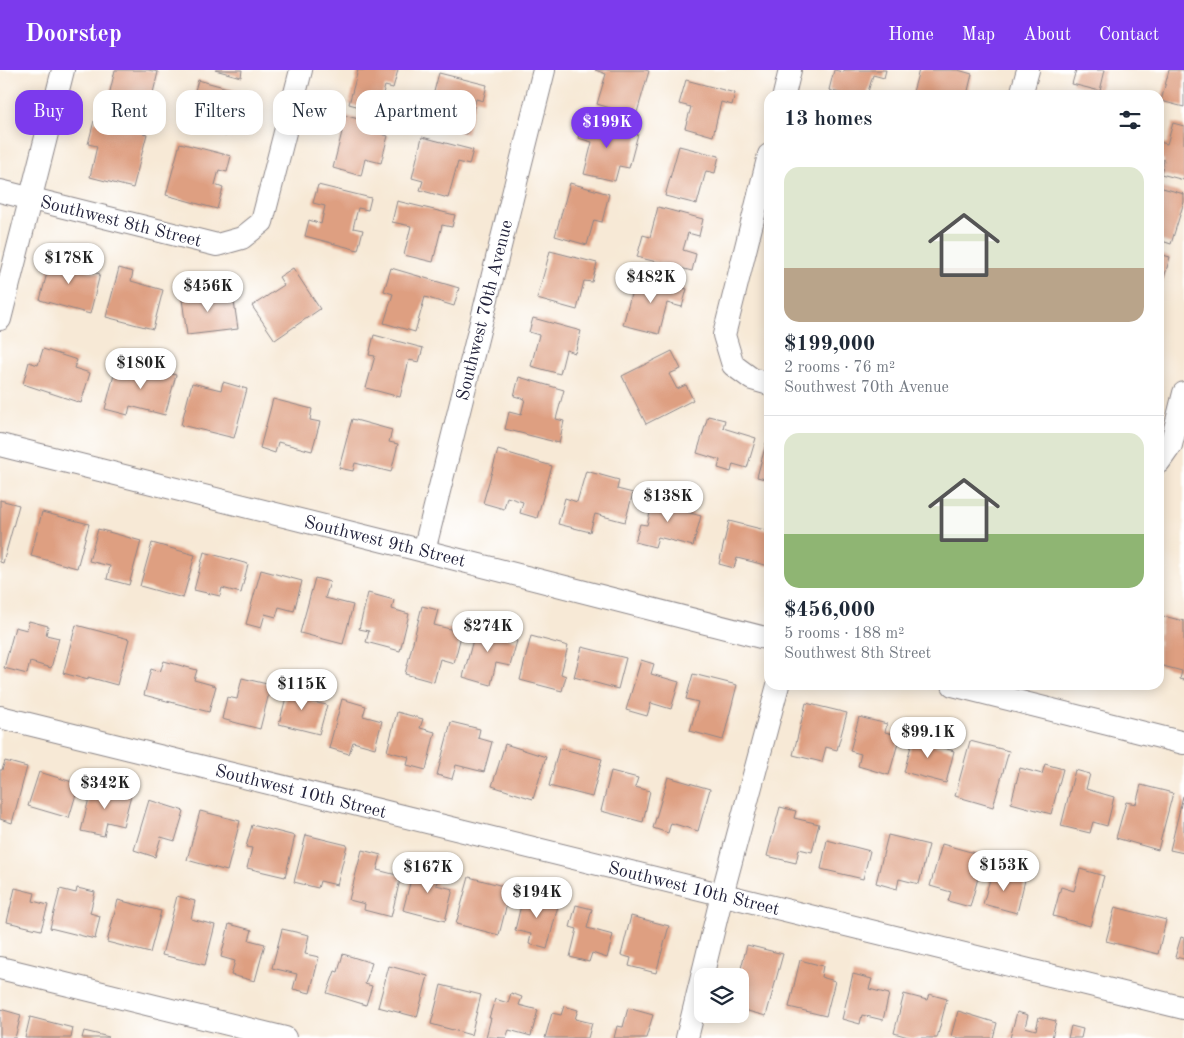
<!DOCTYPE html>
<meta charset="utf-8">
<style>
:root{--surface:#fff;--page:#f2f2f3;--text:#1f2937;--muted:#747a83;--line:#e0e1e3;--accent:#7c3aed}
body{margin:0;font-family:"Old Standard TT",serif;background:var(--page);color:var(--text);height:100vh;display:flex;flex-direction:column;font-size:19px;white-space:nowrap}
*{box-sizing:border-box;margin:0}
p{font-size:16px;color:var(--muted)}
.icon{flex:none;width:28px;height:28px;fill:none;stroke:currentColor;stroke-width:2;stroke-linecap:round;stroke-linejoin:round}
.map{position:relative;flex:1;overflow:hidden}
.sheet{position:absolute;left:764px;top:20px;width:400px;height:600px;display:flex;flex-direction:column;background:var(--surface);border-radius:15px;box-shadow:0 2px 12px #0003}
.sheet>*{flex:none}
.guide{position:absolute;left:15px;top:20px;width:475px;height:45px;display:flex;gap:10px}
.controls{position:absolute;left:694px;top:898px;display:grid;gap:10px}
.controls a{display:grid;place-items:center;width:55px;height:55px;border-radius:10px;background:var(--surface);box-shadow:0 2px 12px #0003;font-size:25px}
.price{position:absolute;translate:-50% -42px;padding:0 11px;border-radius:18px;background:#fff;color:#222;font-size:16px;line-height:32px;filter:drop-shadow(0 1px 2px #0008)}
.price::after{content:'';position:absolute;left:50%;top:30px;width:15px;height:11px;margin-left:-8px;background:inherit;clip-path:polygon(0 0,100% 0,50% 100%)}
.price.active{background:var(--accent);color:#fff}
ul{padding:0;list-style:none}
li{display:grid;align-content:center;gap:10px;height:265px;padding:0 20px}
li+li{border-top:1px solid var(--line)}
li span{display:grid;place-items:center;height:155px;border-radius:15px;color:#555}
li>.icon{margin-inline-start:auto}
span .icon{width:90px;height:90px;fill:#fffc;stroke-width:1}
li b{font-size:21px}
h2{display:flex;justify-content:space-between;align-items:center;height:60px;padding:0 20px;font-size:21px}
.pill{padding:0 18px;border-radius:15px;background:var(--surface);box-shadow:0 2px 12px #0003;font-size:18px;line-height:45px}
.pill.active{background:var(--accent);color:#fff}
header{display:flex;align-items:center;gap:30px;box-sizing:border-box;height:70px;padding:0 25px;background:var(--accent);color:#fff}
header strong{font-size:24px}
nav{display:flex;gap:28px;margin-inline-start:auto;font-size:18px}
.map>svg:first-child{display:block}
.building{fill:#de9f81}
.lines{fill:none;stroke-linecap:round;stroke-linejoin:round}
.minor-casing{stroke:#8c8688;stroke-width:24}
.minor{stroke:#fff;stroke-width:22}
.labels{text-anchor:middle;stroke-width:4;stroke-linejoin:round;paint-order:stroke}
.street-label{font-size:18px;fill:#22223b;stroke:#fff}
</style>
<header>
<strong>Doorstep</strong>
<nav><a>Home</a><a>Map</a><a>About</a><a>Contact</a></nav>
</header>
<div class="map">
<svg width="1184" height="968" viewBox="0 0 1184 968">
<rect width="100%" height="100%" fill="#fff"/>
<filter id="ink" filterUnits="userSpaceOnUse"><feTurbulence type="fractalNoise" baseFrequency=".02" numOctaves="2"/><feDisplacementMap in="SourceGraphic" scale="10" xChannelSelector="R" yChannelSelector="G"/><feConvolveMatrix kernelMatrix="1 2 1 2 8 2 1 2 1" color-interpolation-filters="sRGB"/></filter>
<filter id="wash" filterUnits="userSpaceOnUse"><feTurbulence type="fractalNoise" baseFrequency=".0096" numOctaves="4" result="noise"/><feDisplacementMap in="SourceGraphic" scale="20" xChannelSelector="R" yChannelSelector="G"/><feGaussianBlur stdDeviation="1.12" result="paint"/><feColorMatrix in="noise" values="0 0 0 0 0 0 0 0 0 0 0 0 0 0 0 0 0 1.4 0 .05"/><feComposite in="paint" operator="in"/></filter>
<g filter="url(#wash)">
<rect width="100%" height="100%" fill="#f7e9d6"/>
<g id="blocks">
<g class="building">
<polygon points="115,0 148,0 158,2 147,48 106,38"/>
<polygon points="215,0 242,0 241,7"/>
<polygon points="358,0 398,0 393,18 385,16 378,42 349,34"/>
<polygon points="595,0 645,0 649,1 636,46 597,34 606,4"/>
<polygon points="834,0 844,2 844,0 886,0 884,8 873,5 867,25 847,25 829,20"/>
<polygon points="919,0 958,0 972,4 967,25 924,25 913,22"/>
<polygon points="1076,0 1105,0 1100,21 1072,14"/>
<polygon points="1169,0 1184,0 1184,37 1161,31"/>
<polygon points="439,3 487,15 483,31 476,29 467,64 437,57 439,47 428,44"/>
<polygon points="198,10 246,23 242,38 234,36 226,66 185,56"/>
<polygon points="686,10 735,23 732,35 721,32 713,66 685,58 691,37 679,34"/>
<polygon points="336,43 377,54 375,62 388,66 381,93 365,89 361,106 333,98 342,62 332,60"/>
<polygon points="583,50 638,64 629,98 619,96 615,111 584,104 592,72 578,68"/>
<polygon points="94,51 147,64 133,118 90,107 97,76 88,74"/>
<polygon points="1173,53 1184,56 1184,110 1161,104 1164,90 1159,88 1159,72 1167,74"/>
<polygon points="422,67 473,80 469,95 458,92 448,128 420,120 423,111 412,108"/>
<polygon points="180,73 231,86 227,102 219,100 215,115 223,118 217,139 166,125"/>
<polygon points="679,76 719,86 715,103 706,101 697,134 665,126"/>
<polygon points="570,113 609,124 602,152 594,150 587,175 555,166"/>
<polygon points="318,115 371,128 368,140 358,138 353,158 363,160 358,180 305,166 309,150 321,154 325,136 313,133"/>
<polygon points="1159,117 1184,124 1184,132 1171,174 1159,170"/>
<polygon points="397,131 455,145 452,157 442,155 433,192 404,185 411,156 392,152"/>
<polygon points="658,137 703,149 699,166 688,163 683,180 696,184 692,201 637,187 643,165 650,167"/>
<polygon points="53,180 71,185 68,195 100,204 90,244 40,230"/>
<polygon points="550,181 597,193 592,212 584,211 577,240 537,229"/>
<polygon points="1159,184 1170,187 1159,226"/>
<polygon points="119,198 133,202 131,211 163,220 153,259 106,247"/>
<polygon points="293,198 320,239 275,270 252,236 284,215 279,207"/>
<polygon points="391,198 459,218 454,236 425,227 415,262 384,253 393,224 384,221"/>
<polygon points="636,205 687,219 682,237 667,233 659,264 623,255"/>
<polygon points="198,219 200,229 233,225 238,259 187,265 181,222"/>
<polygon points="533,248 581,261 575,283 566,280 560,304 531,296 539,265 529,262"/>
<polygon points="374,265 423,278 419,292 409,290 400,327 366,318 375,286 369,285"/>
<polygon points="43,279 77,290 74,298 90,303 81,333 23,314 29,292 38,295"/>
<polygon points="672,281 681,299 669,304 677,319 686,315 693,330 646,354 622,306"/>
<polygon points="131,293 176,305 165,345 130,336 128,345 105,339 115,301 128,304"/>
<polygon points="519,307 564,320 556,349 564,351 559,373 505,359 509,342 521,345 525,329 514,326"/>
<polygon points="223,312 247,319 234,368 181,355 192,313 221,320"/>
<polygon points="273,329 312,339 310,350 320,352 312,381 278,372 275,383 260,378"/>
<polygon points="708,346 725,350 723,358 756,368 747,398 733,394 731,402 718,398 720,390 697,383"/>
<polygon points="352,349 392,360 389,372 398,374 391,402 355,393 353,401 339,398"/>
<polygon points="768,366 769,366 769,410 757,407"/>
<polygon points="498,380 552,396 537,448 520,443 523,432 507,427 504,439 483,433"/>
<polygon points="586,401 619,410 617,419 633,423 625,452 595,444 590,462 558,454 565,428 577,432"/>
<polygon points="655,423 678,429 676,439 701,446 693,476 658,467 655,477 635,472 640,454 647,455"/>
<polygon points="0,430 19,435 3,493 0,492"/>
<polygon points="42,442 89,454 77,498 31,486"/>
<polygon points="729,451 769,461 769,496 737,488 734,498 719,494"/>
<polygon points="98,459 141,471 129,515 107,509 110,496 89,491"/>
<polygon points="152,473 195,485 183,528 140,516"/>
<polygon points="204,482 248,494 241,523 222,518 220,526 194,520"/>
<polygon points="261,500 302,511 294,541 279,537 276,547 265,544 261,558 246,554"/>
<polygon points="315,508 330,512 325,528 353,535 343,574 300,563"/>
<polygon points="368,523 394,530 392,539 409,544 400,581 366,572 369,561 359,559"/>
<polygon points="422,536 438,540 434,555 462,562 454,593 440,589 434,612 405,604"/>
<polygon points="1163,546 1184,551 1184,610 1180,609 1182,601 1159,595 1159,564"/>
<polygon points="29,551 48,556 46,565 59,568 51,598 30,592 27,604 4,598 15,557 27,560"/>
<polygon points="478,551 502,557 500,566 517,571 510,596 496,593 491,615 463,607"/>
<polygon points="76,555 129,569 117,615 88,607 88,610 63,603"/>
<polygon points="531,566 568,576 561,604 566,606 562,621 520,610"/>
<polygon points="582,577 626,588 618,619 574,607"/>
<polygon points="641,590 654,594 651,604 679,612 671,639 651,633 647,646 626,640"/>
<polygon points="164,591 197,600 194,610 216,616 209,642 144,625 151,599 160,602"/>
<polygon points="693,604 737,615 723,670 690,661 698,632 686,629"/>
<polygon points="242,608 271,615 260,659 222,649 227,627 237,629"/>
<polygon points="289,616 314,623 312,632 327,635 319,664 279,654"/>
<polygon points="342,629 366,636 363,646 382,651 375,678 353,672 349,684 329,678"/>
<polygon points="806,633 847,643 837,680 826,677 822,692 793,685"/>
<polygon points="397,642 423,649 420,658 435,662 426,700 407,695 409,687 387,681"/>
<polygon points="859,647 887,654 885,662 900,666 889,705 858,696 861,684 850,681"/>
<polygon points="451,652 480,659 478,668 492,672 484,702 456,695 452,709 437,705"/>
<polygon points="915,661 932,665 930,674 954,681 946,713 904,702"/>
<polygon points="970,671 1009,681 993,737 955,726"/>
<polygon points="505,674 546,687 533,729 492,716"/>
<polygon points="559,678 602,689 592,727 549,716"/>
<polygon points="5,691 27,697 12,753 0,749 0,700 2,700"/>
<polygon points="1045,694 1063,699 1051,744 1011,733 1020,698 1042,704"/>
<polygon points="1075,700 1090,704 1086,719 1114,727 1107,756 1093,752 1090,763 1061,756"/>
<polygon points="611,701 638,708 635,717 650,721 643,752 601,741"/>
<polygon points="39,702 79,714 69,748 28,736"/>
<polygon points="668,707 710,719 698,761 671,753 668,763 653,758"/>
<polygon points="1141,715 1173,723 1158,780 1116,768 1126,732 1136,734"/>
<polygon points="92,716 131,725 123,756 107,752 104,766 81,761"/>
<polygon points="1183,726 1184,726 1184,783 1170,780"/>
<polygon points="149,730 184,741 175,771 161,767 155,787 134,780"/>
<polygon points="780,737 796,741 794,748 819,754 812,782 799,779 796,793 767,786"/>
<polygon points="200,741 240,751 227,801 187,790"/>
<polygon points="252,755 295,766 285,807 247,798 252,778 246,777"/>
<polygon points="306,765 347,775 337,815 320,811 318,818 294,812"/>
<polygon points="888,765 929,775 919,814 899,809 897,819 876,813"/>
<polygon points="827,770 870,781 863,809 821,799"/>
<polygon points="942,774 978,784 975,796 981,797 970,837 948,831 951,822 930,816"/>
<polygon points="362,780 381,785 377,800 401,806 391,847 364,840 365,834 349,830"/>
<polygon points="415,794 440,800 436,815 453,819 445,851 403,840"/>
<polygon points="1080,799 1104,806 1090,856 1053,846 1061,817 1074,821"/>
<polygon points="992,802 1025,810 1017,843 983,834"/>
<polygon points="469,807 511,818 499,865 456,854"/>
<polygon points="15,818 35,823 33,831 48,835 41,860 7,852"/>
<polygon points="77,818 95,822 90,843 100,846 95,869 50,858 60,819 76,823"/>
<polygon points="524,823 559,832 547,879 529,874 531,864 515,860"/>
<polygon points="177,826 195,831 191,849 215,855 205,895 162,885"/>
<polygon points="118,830 161,841 150,883 107,872"/>
<polygon points="576,835 592,839 587,858 613,865 607,888 592,883 589,892 570,887 577,859 570,857"/>
<polygon points="1115,837 1166,850 1158,884 1106,871"/>
<polygon points="631,846 669,856 656,903 629,896 631,888 621,885"/>
<polygon points="229,854 252,860 249,870 265,874 255,911 231,905 235,891 221,887"/>
<polygon points="282,859 309,865 305,884 319,887 310,923 293,919 297,904 272,898"/>
<polygon points="1181,867 1184,868 1184,889 1175,887"/>
<polygon points="747,875 783,884 766,946 740,939 740,906 739,906"/>
<polygon points="343,884 372,893 365,914 372,916 366,935 327,923 335,901 338,902"/>
<polygon points="800,890 823,896 821,907 835,911 826,946 789,937"/>
<polygon points="389,896 428,906 417,947 378,937"/>
<polygon points="853,904 872,909 869,919 889,924 883,950 862,945 860,954 842,949"/>
<polygon points="441,915 481,925 471,965 431,954"/>
<polygon points="511,923 522,927 519,935 538,940 531,966 509,960 506,968 486,967 491,948 489,948 495,929 508,933"/>
<polygon points="904,924 927,930 929,924 947,929 937,968 912,968 894,963"/>
<polygon points="564,936 578,940 575,949 592,953 588,968 545,968 552,943 561,945"/>
<polygon points="628,938 653,945 646,968 614,968 617,956 623,957"/>
<polygon points="0,939 21,945 15,968 0,968"/>
<polygon points="958,941 997,953 993,968 959,968 951,966"/>
<polygon points="1017,942 1028,945 1025,957 1036,960 1039,947 1056,951 1052,968 1010,968"/>
<polygon points="30,947 73,958 71,968 25,968"/>
<polygon points="1071,956 1083,959 1081,968 1068,968"/>
<polygon points="84,961 109,967 108,968 82,968"/>
</g>
</g>
</g>
<g filter="url(#ink)">
<use href="#blocks" fill-opacity="0" stroke="#8c8688" stroke-width="1"/>
<g class="lines">
<g class="minor-casing">
<g id="minor">
<polyline points="784,25 790,0"/>
<polyline points="1021,25 1028,0"/>
<polyline points="769,85 724,265 733,295 752,309 769,314"/>
<polyline points="0,121 217,175 242,168 262,152 301,0"/>
<polyline points="0,249 63,0"/>
<polyline points="0,375 424,481 769,569"/>
<polyline points="1159,392 1171,375 1184,323"/>
<polyline points="424,481 544,0"/>
<polyline points="953,615 1184,673"/>
<polyline points="0,647 1184,938"/>
<polyline points="0,898 285,968"/>
<polyline points="687,968 722,825 778,615"/>
</g>
</g>
<use href="#minor" class="minor"/>
</g>
</g>
<g class="labels">
<g class="street-label">
<text transform="translate(121 151) rotate(14)" y="6">Southwest 8th Street</text>
<text transform="translate(484 240) rotate(-76)" y="6">Southwest 70th Avenue</text>
<text transform="translate(385 471) rotate(14)" y="6">Southwest 9th Street</text>
<text transform="translate(301 721) rotate(14)" y="6">Southwest 10th Street</text>
<text transform="translate(694 818) rotate(14)" y="6">Southwest 10th Street</text>
</g>
</g>
</svg>
<div class="controls">
<a><svg class="icon" aria-label="layers" viewBox="0 0 24 24"><path d="M12 4l9 5-9 5-9-5zM3 14l9 5 9-5"/></svg></a>
</div>
<b class="price active" style="left:607px;top:79px">$199K</b>
<b class="price" style="left:69px;top:215px">$178K</b>
<b class="price" style="left:651px;top:234px">$482K</b>
<b class="price" style="left:208px;top:243px">$456K</b>
<b class="price" style="left:141px;top:320px">$180K</b>
<b class="price" style="left:668px;top:453px">$138K</b>
<b class="price" style="left:488px;top:583px">$274K</b>
<b class="price" style="left:302px;top:641px">$115K</b>
<b class="price" style="left:928px;top:689px">$99.1K</b>
<b class="price" style="left:105px;top:740px">$342K</b>
<b class="price" style="left:1004px;top:822px">$153K</b>
<b class="price" style="left:428px;top:824px">$167K</b>
<b class="price" style="left:537px;top:849px">$194K</b>
<div class="guide">
<a class="pill active">Buy</a>
<a class="pill">Rent</a>
<a class="pill">Filters</a>
<a class="pill">New</a>
<a class="pill">Apartment</a>
</div>
<section class="sheet">
<h2>13 homes<svg class="icon" aria-label="filters" viewBox="0 0 24 24"><path d="M4 7h16M4 17h16"/><circle cx="9" cy="7" r="2"/><circle cx="15" cy="17" r="2"/></svg></h2>
<ul>
<li><span style="background:linear-gradient(#dfe7d0 65%,#b9a48a 0)"><svg class="icon" aria-label="home" viewBox="0 0 24 24"><path d="M3 11l9-7 9 7M6 9v11h12V9"/></svg></span><div><b>$199,000</b><p>2 rooms · 76 m²</p><p>Southwest 70th Avenue</p></div></li>
<li><span style="background:linear-gradient(#dfe7d0 65%,#8fb573 0)"><svg class="icon" aria-label="home" viewBox="0 0 24 24"><path d="M3 11l9-7 9 7M6 9v11h12V9"/></svg></span><div><b>$456,000</b><p>5 rooms · 188 m²</p><p>Southwest 8th Street</p></div></li>
</ul>
</section>
</div>
